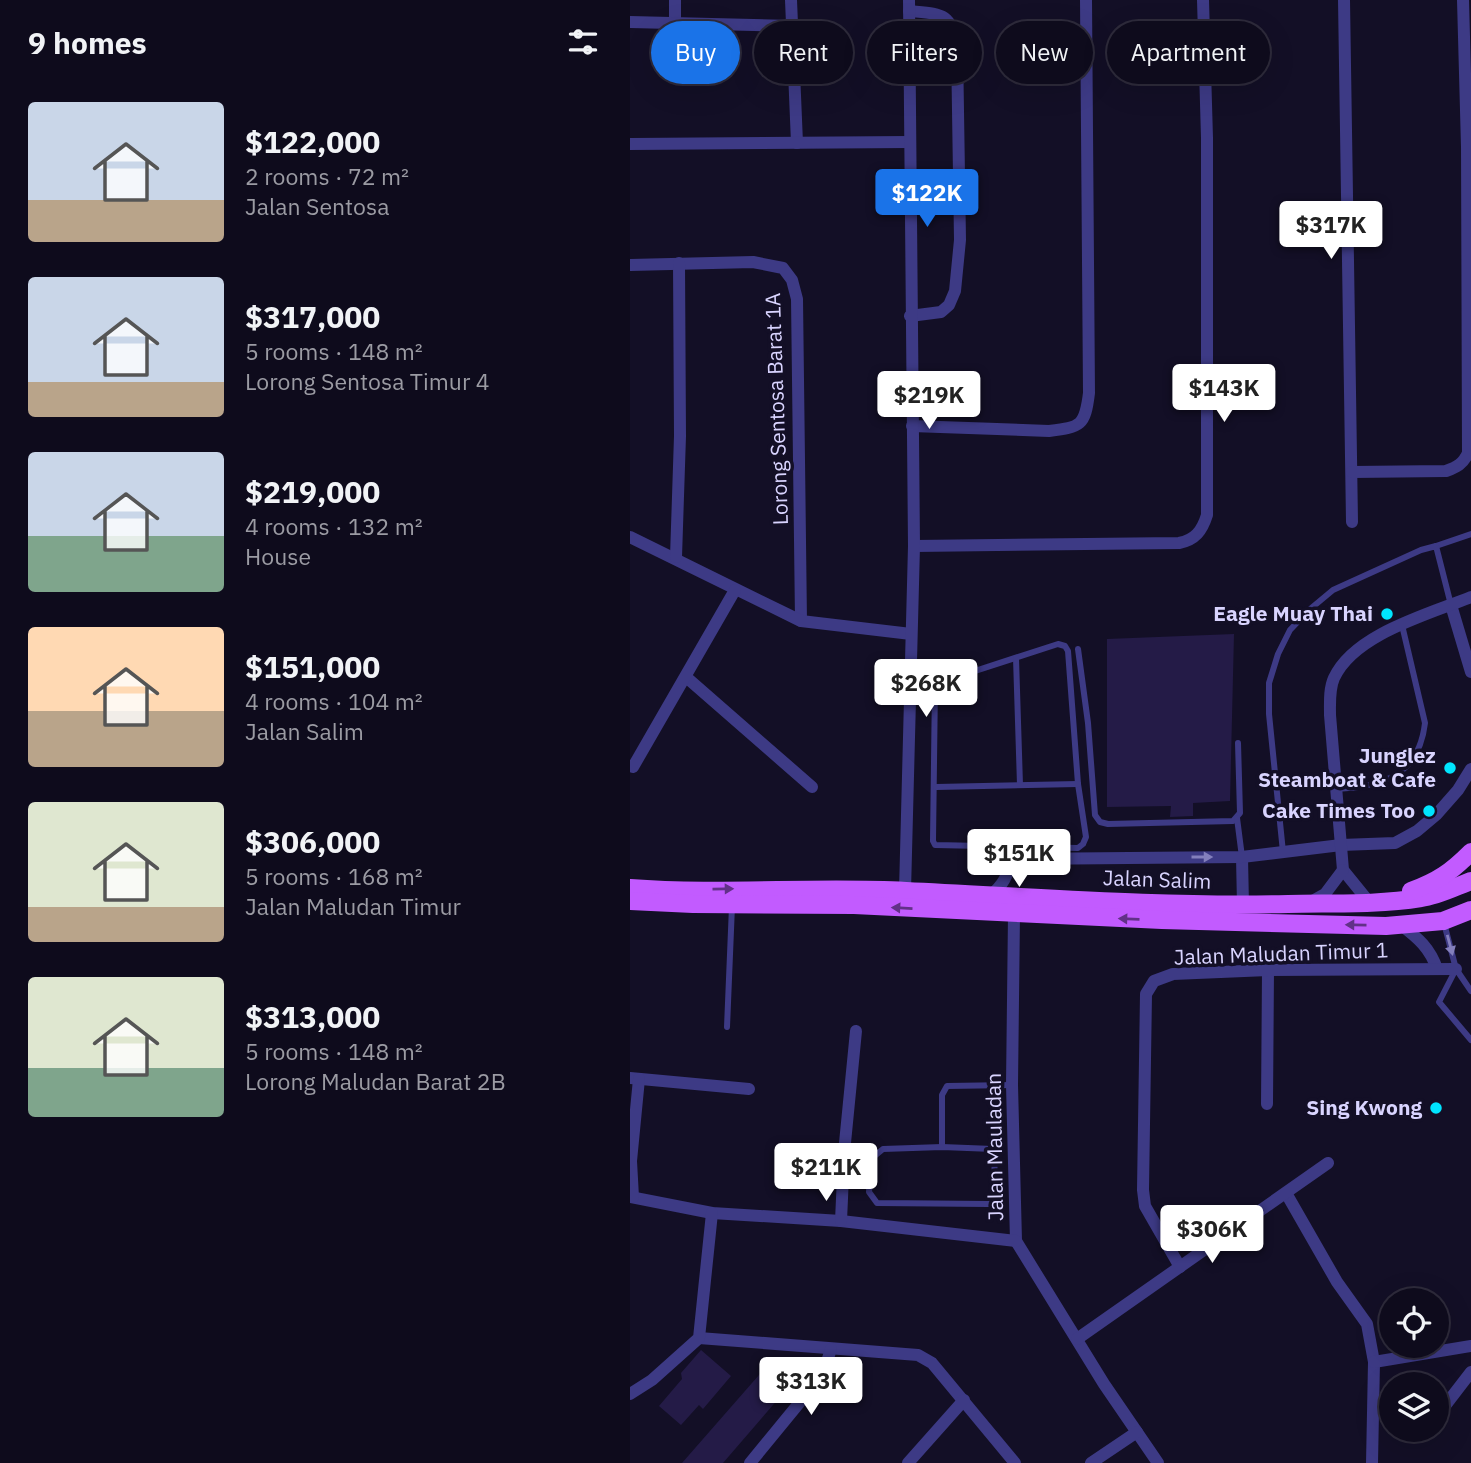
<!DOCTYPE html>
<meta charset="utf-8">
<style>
:root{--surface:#0e0b1c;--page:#171425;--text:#f1f3f6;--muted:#9b9ba3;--line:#2e2b3b;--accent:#1a73e8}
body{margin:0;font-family:"IBM Plex Sans",sans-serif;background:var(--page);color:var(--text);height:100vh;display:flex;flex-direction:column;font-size:26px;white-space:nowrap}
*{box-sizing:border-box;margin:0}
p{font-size:23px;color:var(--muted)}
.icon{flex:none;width:38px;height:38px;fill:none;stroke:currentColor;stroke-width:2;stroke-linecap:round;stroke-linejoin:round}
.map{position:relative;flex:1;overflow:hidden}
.panel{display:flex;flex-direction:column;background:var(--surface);width:630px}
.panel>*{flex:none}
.banner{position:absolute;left:21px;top:21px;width:665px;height:63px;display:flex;gap:14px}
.fabs{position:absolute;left:749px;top:1288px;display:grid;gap:14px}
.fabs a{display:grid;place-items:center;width:70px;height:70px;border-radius:50%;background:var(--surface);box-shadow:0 7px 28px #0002,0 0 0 2px var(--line);font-size:35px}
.price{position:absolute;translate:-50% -60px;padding:0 16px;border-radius:7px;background:#fff;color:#222;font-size:23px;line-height:46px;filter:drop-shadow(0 2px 4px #0008)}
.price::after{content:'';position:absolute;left:50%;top:42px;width:21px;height:16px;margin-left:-10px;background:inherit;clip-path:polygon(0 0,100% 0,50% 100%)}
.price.on{background:var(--accent);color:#fff}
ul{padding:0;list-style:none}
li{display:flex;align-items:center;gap:21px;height:175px;padding:0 28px}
li span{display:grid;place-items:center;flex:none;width:196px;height:140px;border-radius:7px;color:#555}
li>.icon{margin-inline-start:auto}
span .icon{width:84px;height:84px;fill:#fffc;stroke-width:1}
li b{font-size:30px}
h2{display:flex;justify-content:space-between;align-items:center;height:84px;padding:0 28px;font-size:30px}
.tag{padding:0 24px;border-radius:32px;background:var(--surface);box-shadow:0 7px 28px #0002,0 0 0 2px var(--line);font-size:24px;line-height:63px}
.tag.on{background:var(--accent);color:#fff}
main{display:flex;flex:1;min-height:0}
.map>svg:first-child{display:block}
.building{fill:#241b47}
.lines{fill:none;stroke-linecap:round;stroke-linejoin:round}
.service{stroke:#3d3a85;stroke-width:6}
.minor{stroke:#3d3a85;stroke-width:12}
.primary{stroke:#c25bff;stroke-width:18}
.oneway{fill:#837fbc}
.oneway2{fill:#623188}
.poi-dot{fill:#00e5ff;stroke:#130f26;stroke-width:2.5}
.labels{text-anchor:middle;stroke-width:7;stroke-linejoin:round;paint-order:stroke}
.street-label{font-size:21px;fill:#d9d4ff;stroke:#130f26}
.poi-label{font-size:21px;font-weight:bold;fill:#d9d4ff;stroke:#130f26;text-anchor:end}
</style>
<main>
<section class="panel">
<h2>9 homes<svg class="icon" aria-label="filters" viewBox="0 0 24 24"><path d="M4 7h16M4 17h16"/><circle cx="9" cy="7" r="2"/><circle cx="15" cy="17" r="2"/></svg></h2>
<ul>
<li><span style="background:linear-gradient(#c9d6e8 70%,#b9a48a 0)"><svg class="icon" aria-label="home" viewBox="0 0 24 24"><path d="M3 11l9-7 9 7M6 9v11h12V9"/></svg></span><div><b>$122,000</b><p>2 rooms · 72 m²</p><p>Jalan Sentosa</p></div></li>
<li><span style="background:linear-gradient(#c9d6e8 75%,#b9a48a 0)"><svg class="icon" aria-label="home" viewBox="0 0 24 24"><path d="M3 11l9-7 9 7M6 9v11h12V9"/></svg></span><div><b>$317,000</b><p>5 rooms · 148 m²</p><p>Lorong Sentosa Timur 4</p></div></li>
<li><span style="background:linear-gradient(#c9d6e8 60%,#7fa58c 0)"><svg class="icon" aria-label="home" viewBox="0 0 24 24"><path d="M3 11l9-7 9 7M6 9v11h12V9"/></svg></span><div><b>$219,000</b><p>4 rooms · 132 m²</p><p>House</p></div></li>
<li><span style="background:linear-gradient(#ffd9b3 60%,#b9a48a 0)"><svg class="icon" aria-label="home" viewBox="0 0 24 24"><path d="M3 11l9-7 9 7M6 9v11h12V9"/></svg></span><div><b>$151,000</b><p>4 rooms · 104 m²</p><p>Jalan Salim</p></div></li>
<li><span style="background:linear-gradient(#dfe7d0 75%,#b9a48a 0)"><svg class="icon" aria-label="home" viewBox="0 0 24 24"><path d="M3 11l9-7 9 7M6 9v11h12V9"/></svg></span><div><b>$306,000</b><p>5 rooms · 168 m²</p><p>Jalan Maludan Timur</p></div></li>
<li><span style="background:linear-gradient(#dfe7d0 65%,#7fa58c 0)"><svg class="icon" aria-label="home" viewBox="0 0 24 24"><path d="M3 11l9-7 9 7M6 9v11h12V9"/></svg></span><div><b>$313,000</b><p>5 rooms · 148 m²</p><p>Lorong Maludan Barat 2B</p></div></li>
</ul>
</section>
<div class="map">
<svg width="841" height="1463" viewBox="0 0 841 1463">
<rect width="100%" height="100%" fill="#130f26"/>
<g class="building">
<polygon points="604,634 600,801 563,803 563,816 540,817 541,806 477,807 477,639"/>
<polygon points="71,1350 101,1376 73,1409 69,1405 51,1425 29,1406 52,1379 51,1373"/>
<polygon points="142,1360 152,1361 146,1369 162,1383 93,1463 52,1463"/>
</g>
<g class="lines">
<g class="service">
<polyline points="806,546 841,534"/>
<polygon points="428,644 435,646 438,651 448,784 456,837 453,844 448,848 305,845 303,841 305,684"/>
<polyline points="448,649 458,723 465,815 470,822 478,824 603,821 610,813 608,743"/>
<polyline points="386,658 390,785"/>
<polyline points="280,687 305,684"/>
<polyline points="306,787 448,784"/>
<path d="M706,789C753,787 789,775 795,723L772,625"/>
<polyline points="607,818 612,857"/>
<polyline points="653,852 639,714 639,683 648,654 660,630 679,610 703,590 791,550 806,546 821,605"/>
<polyline points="814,923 826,969 841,991"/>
<polyline points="826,969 809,1002 841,1040"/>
<polyline points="97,1027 102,906"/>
<polyline points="312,1147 312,1095 317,1086 382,1085"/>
<polyline points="363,1149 312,1147 253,1149 241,1159 239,1192 247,1203 358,1204 363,1199 365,1192 363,1087"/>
<polyline points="214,1153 241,1159"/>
</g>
<g class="minor">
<polyline points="45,0 45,22"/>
<polyline points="161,0 167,143"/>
<polyline points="714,0 722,522"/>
<path d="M279,11C311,14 321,12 327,46L330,240L325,291L319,305L311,312L280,316"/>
<polyline points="0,22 161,26"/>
<polyline points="0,144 280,142"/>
<polyline points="0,265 123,262 153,268 162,280 167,299 171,621"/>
<path d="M282,426L419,431C451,427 455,426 459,393L456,0"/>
<path d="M722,472L816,471C827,467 833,464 838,453L837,147L833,0"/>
<polyline points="0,537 171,621 281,634"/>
<path d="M284,546L549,543C565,540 572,531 577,515V138L573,0"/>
<polyline points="46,557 50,436 49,263"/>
<polyline points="821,605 841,672"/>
<polyline points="56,677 182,787"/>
<polyline points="3,767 105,590"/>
<polyline points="612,857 613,905"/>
<polyline points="275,891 284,546 279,0"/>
<path d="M360,896C373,885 378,876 381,859L612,857L711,845L765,843L787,831L806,815L828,790L841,769"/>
<path d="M739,902L713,870L700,715C700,703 699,689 704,678C724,634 799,614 841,597"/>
<polyline points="679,903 695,894 713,870"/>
<polyline points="384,914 382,1085 386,1241 474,1384 528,1463"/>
<path d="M771,925C788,938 800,948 807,969"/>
<polyline points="0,1078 119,1089"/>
<polyline points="637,1104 638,970"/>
<polyline points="656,1193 707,1282 737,1324 744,1362 742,1463"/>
<polyline points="0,1197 82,1213 211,1221 386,1241"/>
<polyline points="3,1197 1,1161 9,1079"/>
<polyline points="211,1221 214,1153 226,1031"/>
<polyline points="550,1267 515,1206 513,1190 516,994 524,981 543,974 638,970 826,969"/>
<polyline points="69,1338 288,1355 302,1363 385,1463"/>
<polyline points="447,1339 698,1163"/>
<polyline points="744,1362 841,1346"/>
<polyline points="0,1394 22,1380 69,1338 82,1213"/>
<polyline points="814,1407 841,1372"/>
<polyline points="120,1463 193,1374 201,1349"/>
<polyline points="278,1463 334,1400"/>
<polyline points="461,1463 507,1432"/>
</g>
<g class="primary">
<path d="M0,888C92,895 184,886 276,891C404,897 530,907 658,904C702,903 747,905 791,898C808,896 825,887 841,881"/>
<path d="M781,891C808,881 821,872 841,852"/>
<polyline points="0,901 63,904 224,905 532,920 756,926 813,921 841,910"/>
</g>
</g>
<defs><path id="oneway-solid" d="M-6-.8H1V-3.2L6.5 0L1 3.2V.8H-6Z" transform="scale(1.75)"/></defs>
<g class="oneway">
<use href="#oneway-solid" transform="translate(572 857)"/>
<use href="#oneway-solid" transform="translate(820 945) rotate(75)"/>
</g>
<g class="oneway2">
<use href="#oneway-solid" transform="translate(93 889) rotate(-1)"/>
<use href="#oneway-solid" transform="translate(272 908) rotate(-177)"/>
<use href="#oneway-solid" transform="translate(499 919) rotate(-178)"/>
<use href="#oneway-solid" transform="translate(726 925) rotate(-179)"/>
</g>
<g class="poi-dot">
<circle cx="757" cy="614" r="7"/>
<circle cx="820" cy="768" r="7"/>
<circle cx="799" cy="811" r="7"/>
<circle cx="806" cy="1108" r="7"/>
</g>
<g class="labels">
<g class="street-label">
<text transform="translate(147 409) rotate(-92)" y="7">Lorong Sentosa Barat 1A</text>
<text transform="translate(527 880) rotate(2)" y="7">Jalan Salim</text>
<text transform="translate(651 954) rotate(-2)" y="7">Jalan Maludan Timur 1</text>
<text transform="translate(365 1147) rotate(-91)" y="7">Jalan Mauladan</text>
</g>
<g class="poi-label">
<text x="743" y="621">Eagle Muay Thai</text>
<text x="806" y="763">Junglez<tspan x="806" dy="24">Steamboat &amp; Cafe</tspan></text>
<text x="785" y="818">Cake Times Too</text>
<text x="792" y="1115">Sing Kwong</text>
</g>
</g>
</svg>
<div class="fabs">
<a><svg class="icon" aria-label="locate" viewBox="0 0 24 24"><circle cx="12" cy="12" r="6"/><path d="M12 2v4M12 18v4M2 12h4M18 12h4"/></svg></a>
<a><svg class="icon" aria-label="layers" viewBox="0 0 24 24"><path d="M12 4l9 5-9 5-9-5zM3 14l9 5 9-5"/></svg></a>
</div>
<b class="price on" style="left:297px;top:229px">$122K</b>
<b class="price" style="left:701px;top:261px">$317K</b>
<b class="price" style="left:594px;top:424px">$143K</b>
<b class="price" style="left:299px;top:431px">$219K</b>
<b class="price" style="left:296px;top:719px">$268K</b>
<b class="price" style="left:389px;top:889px">$151K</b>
<b class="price" style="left:196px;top:1203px">$211K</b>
<b class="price" style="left:582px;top:1265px">$306K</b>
<b class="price" style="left:181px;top:1417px">$313K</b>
<div class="banner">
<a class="tag on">Buy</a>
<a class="tag">Rent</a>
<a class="tag">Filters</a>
<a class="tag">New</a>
<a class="tag">Apartment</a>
</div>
</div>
</main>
